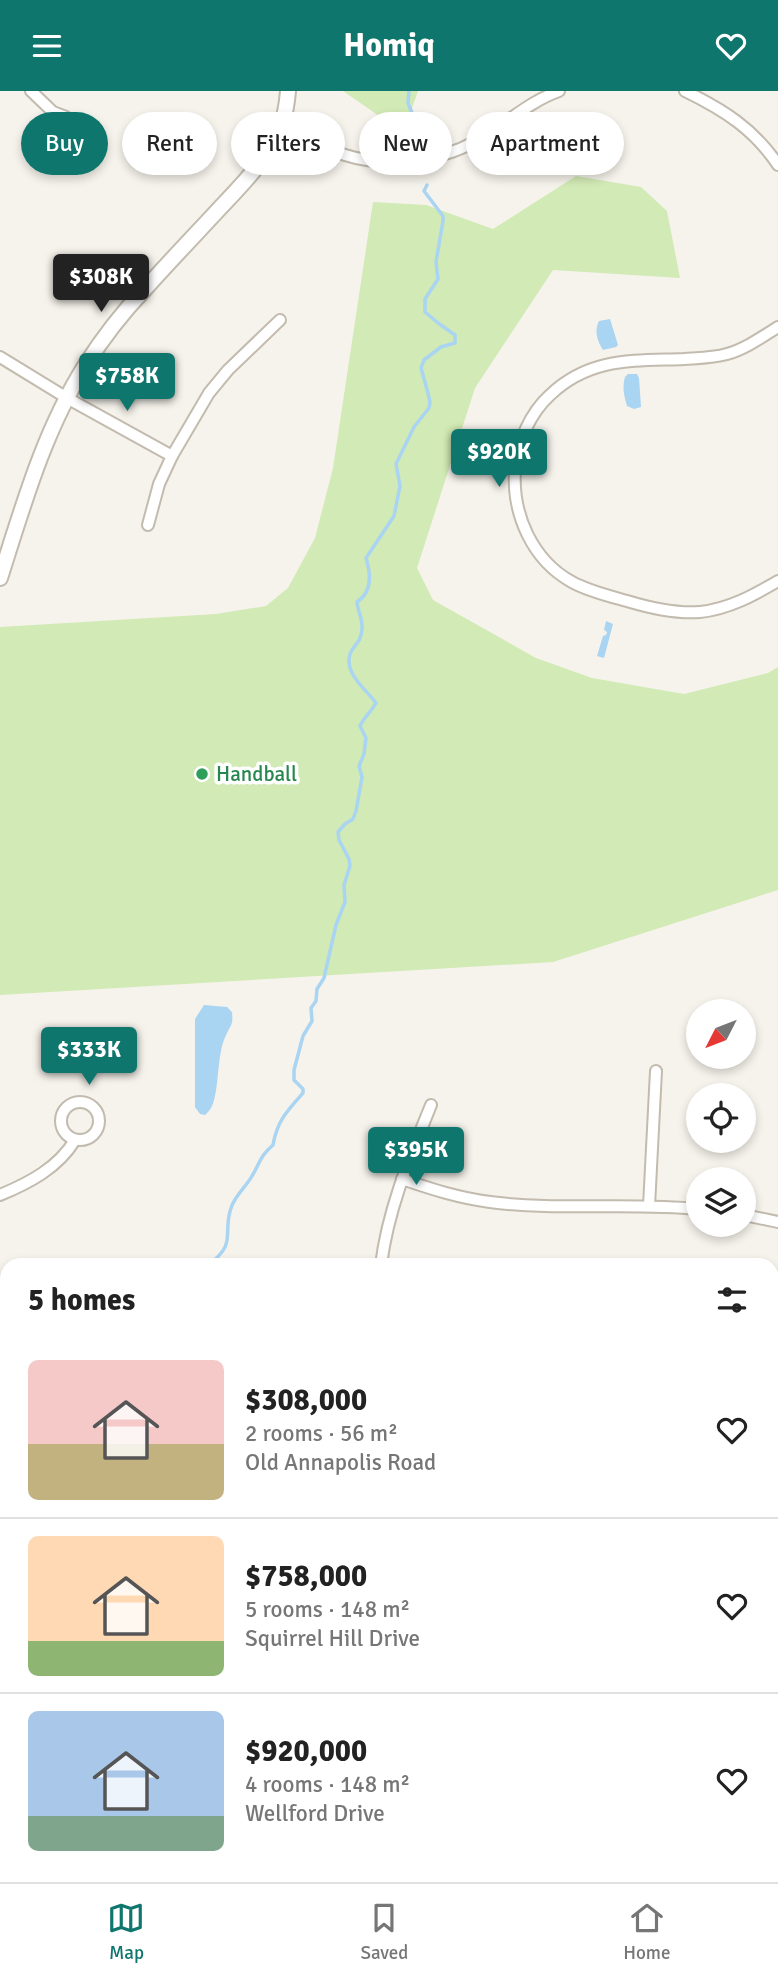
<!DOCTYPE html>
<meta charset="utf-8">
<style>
:root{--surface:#fff;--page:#f2f2f2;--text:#222;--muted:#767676;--line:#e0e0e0;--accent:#0f766e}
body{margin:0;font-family:Signika,sans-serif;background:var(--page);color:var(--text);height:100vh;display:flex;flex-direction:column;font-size:26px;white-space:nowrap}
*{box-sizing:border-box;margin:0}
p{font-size:23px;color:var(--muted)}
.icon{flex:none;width:38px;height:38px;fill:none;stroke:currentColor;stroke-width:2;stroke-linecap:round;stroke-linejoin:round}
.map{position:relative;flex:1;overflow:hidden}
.drawer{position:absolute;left:0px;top:1167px;width:779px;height:625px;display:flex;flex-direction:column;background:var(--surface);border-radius:21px 21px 0 0;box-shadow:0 4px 10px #0003}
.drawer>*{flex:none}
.guide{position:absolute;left:21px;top:21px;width:737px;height:63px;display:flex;gap:14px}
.needle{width:46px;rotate:228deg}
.fabs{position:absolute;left:686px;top:908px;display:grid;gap:14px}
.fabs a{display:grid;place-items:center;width:70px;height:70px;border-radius:50%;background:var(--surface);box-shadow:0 4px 10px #0003;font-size:35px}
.price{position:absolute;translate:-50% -60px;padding:0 16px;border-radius:7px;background:var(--accent);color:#fff;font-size:23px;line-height:46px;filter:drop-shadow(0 2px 4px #0008)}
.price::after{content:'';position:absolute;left:50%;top:42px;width:21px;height:16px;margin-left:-10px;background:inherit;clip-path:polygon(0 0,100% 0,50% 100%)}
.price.active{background:#222;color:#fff}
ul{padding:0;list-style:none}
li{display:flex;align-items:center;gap:21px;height:175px;padding:0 28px}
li+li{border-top:2px solid var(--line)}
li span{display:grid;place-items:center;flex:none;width:196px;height:140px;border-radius:10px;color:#555}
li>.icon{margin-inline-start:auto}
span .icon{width:84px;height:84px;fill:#fffc;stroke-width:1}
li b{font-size:30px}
h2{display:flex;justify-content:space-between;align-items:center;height:84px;padding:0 28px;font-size:30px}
.tag{padding:0 24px;border-radius:32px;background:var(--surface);box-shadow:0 4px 10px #0003;font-size:24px;line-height:63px}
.tag.active{background:var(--accent);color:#fff}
header{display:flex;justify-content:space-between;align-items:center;height:91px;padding:0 28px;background:var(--accent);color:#fff;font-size:32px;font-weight:700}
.tab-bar{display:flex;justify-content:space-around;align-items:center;height:98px;border-top:2px solid var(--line);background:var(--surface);font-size:19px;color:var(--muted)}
.tab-bar a{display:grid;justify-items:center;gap:4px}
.tab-bar .active{color:var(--accent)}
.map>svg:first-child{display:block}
.green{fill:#d2eab5}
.water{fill:#a9d4f2}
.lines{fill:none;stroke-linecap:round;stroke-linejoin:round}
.stream{stroke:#a9d4f2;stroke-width:3.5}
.minor-casing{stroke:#c2bbae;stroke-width:14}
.tertiary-casing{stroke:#c2bbae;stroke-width:18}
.minor{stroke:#fff;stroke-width:10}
.tertiary{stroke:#fff;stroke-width:14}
.leisure-dot{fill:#2e9e5b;stroke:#fff;stroke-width:2.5}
.labels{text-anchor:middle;stroke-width:7;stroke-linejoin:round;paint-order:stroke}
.leisure-label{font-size:21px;fill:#27864d;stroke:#fff;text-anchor:start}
</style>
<header><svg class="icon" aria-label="menu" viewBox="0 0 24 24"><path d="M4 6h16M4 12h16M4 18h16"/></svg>Homiq<svg class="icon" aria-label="heart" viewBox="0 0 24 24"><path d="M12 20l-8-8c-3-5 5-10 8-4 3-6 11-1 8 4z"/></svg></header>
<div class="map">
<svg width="778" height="1791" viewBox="0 0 778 1791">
<rect width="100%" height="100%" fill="#f6f3ec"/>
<g class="green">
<polygon points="343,0 418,0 410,23 411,47"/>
<polygon points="576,85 641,96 667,120 680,187 553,179 475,297 417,477 433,509 536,567 592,587 684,603 768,582 778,576 778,799 553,871 0,904 0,536 216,523 266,515 288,497 315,447 333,377 373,111 426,114 493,138"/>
<polygon points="772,1228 778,1228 778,1301 772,1303"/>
</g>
<g class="water">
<path d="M610,228L618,254L616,256L603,259C597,250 594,239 599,230Z"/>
<path d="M628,283H637L639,287L641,316L634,318L627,315C624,305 622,296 625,286Z"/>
<polygon points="606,530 613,533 604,567 597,565 603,545 606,544 607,541 604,539"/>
<path d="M204,914L227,916L232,921C233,933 232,932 227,942C216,962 220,997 212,1015C210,1019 208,1021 205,1024L200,1023L195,1016V928Z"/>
</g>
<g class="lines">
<g class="stream">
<polyline points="409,0 408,12 418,37"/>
<path d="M208,1174C238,1152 222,1144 231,1117C235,1104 246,1096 252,1085C260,1072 260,1065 273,1054C277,1030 287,1020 303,1002V998L294,989V979L303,945L312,930L311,917L316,910L317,898L324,887L336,834L345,811L344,794L350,775L349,768L339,749L338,741L345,733L353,728L356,720L362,686L359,675L364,663L366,647L360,635C364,626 371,621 376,612C366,598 344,583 350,563C353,554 361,553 362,538C363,529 358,521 357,511C372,501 371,483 366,467L394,425L400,395L396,373L414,336L429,317L430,311L428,302L421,277L424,269L441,256L455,252V244L438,232L425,221V208L438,188L436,171L443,130V125L424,100L427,94"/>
</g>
<g class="minor-casing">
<g id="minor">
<polyline points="31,0 53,21 66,26"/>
<path d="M685,0C724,19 754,38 778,74"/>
<path d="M281,35C302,45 323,57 345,64C386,77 439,71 476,50C505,34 528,11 559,0"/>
<path d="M778,236C762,246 745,258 727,263C713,267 698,267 684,268C633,270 590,266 550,304C530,322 517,352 515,379C512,423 532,469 572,491C588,500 609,505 627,510C650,517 676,523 700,521C729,518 754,504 778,490"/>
<polyline points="0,266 67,307 172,365"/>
<polyline points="148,434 159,393 172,365 209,302 228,279 280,229"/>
<circle cx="80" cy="1030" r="19"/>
<path d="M402,1088C431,1098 459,1107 490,1111C559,1120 629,1111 698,1118"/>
<path d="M0,1104C29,1092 58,1077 75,1049"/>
<polyline points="649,1115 656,980"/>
<polyline points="744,1124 778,1131"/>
<path d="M381,1174C388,1118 410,1066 431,1014"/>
<polyline points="0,1348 7,1347"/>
<polyline points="772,1383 778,1386"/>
<path d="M7,1472C4,1513 0,1560 7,1601"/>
<polyline points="164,1785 170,1791"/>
<polyline points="539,1785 545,1791"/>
<polyline points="12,1791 16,1785"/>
</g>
</g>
<g class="tertiary-casing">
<path id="tertiary" d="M0,487C23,415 44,340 85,275C102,248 122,222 144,199C169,171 195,144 220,117C243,93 268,67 281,36C285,24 287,13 288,0"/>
</g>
<use href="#minor" class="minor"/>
<use href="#tertiary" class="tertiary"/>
</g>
<circle class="leisure-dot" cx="202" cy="683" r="7"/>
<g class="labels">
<g class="leisure-label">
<text x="216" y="690">Handball</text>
</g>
</g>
</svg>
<div class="fabs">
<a><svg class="needle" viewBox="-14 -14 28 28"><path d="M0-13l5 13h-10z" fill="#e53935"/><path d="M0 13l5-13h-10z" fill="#767676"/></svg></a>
<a><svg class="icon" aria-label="locate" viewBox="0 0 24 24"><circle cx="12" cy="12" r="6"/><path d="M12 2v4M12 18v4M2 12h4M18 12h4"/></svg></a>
<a><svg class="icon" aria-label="layers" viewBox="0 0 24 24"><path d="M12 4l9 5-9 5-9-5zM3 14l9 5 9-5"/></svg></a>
</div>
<b class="price active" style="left:101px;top:223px">$308K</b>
<b class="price" style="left:127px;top:322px">$758K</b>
<b class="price" style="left:499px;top:398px">$920K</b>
<b class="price" style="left:89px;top:996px">$333K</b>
<b class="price" style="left:416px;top:1096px">$395K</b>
<div class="guide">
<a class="tag active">Buy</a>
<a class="tag">Rent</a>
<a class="tag">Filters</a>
<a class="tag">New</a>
<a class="tag">Apartment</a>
</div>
<section class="drawer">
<h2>5 homes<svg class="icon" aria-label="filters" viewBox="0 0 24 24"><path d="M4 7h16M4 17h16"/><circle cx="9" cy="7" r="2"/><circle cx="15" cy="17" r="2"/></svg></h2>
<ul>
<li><span style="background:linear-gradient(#f6c9c9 60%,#c2b280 0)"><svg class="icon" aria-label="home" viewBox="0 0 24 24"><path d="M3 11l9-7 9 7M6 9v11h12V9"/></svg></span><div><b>$308,000</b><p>2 rooms · 56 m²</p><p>Old Annapolis Road</p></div><svg class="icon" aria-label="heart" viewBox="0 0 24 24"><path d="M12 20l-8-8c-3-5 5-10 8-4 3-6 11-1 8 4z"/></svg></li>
<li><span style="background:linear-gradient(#ffd9b3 75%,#8fb573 0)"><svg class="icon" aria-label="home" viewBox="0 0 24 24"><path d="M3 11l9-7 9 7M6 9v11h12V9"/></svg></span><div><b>$758,000</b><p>5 rooms · 148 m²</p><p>Squirrel Hill Drive</p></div><svg class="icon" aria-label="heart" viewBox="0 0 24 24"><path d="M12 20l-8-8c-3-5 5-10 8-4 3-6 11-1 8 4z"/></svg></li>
<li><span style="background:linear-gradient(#a9c7e8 75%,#7fa58c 0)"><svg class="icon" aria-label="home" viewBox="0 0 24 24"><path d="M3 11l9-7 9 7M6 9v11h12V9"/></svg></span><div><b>$920,000</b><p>4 rooms · 148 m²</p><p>Wellford Drive</p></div><svg class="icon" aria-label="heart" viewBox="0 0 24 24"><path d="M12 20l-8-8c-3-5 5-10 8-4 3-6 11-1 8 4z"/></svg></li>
</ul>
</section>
</div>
<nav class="tab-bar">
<a class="active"><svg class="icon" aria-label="map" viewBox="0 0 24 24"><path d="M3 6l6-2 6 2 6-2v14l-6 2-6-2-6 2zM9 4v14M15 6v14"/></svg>Map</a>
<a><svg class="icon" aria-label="saved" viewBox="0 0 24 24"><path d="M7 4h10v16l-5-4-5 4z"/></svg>Saved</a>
<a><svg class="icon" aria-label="home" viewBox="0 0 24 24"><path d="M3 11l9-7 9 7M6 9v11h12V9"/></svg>Home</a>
</nav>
